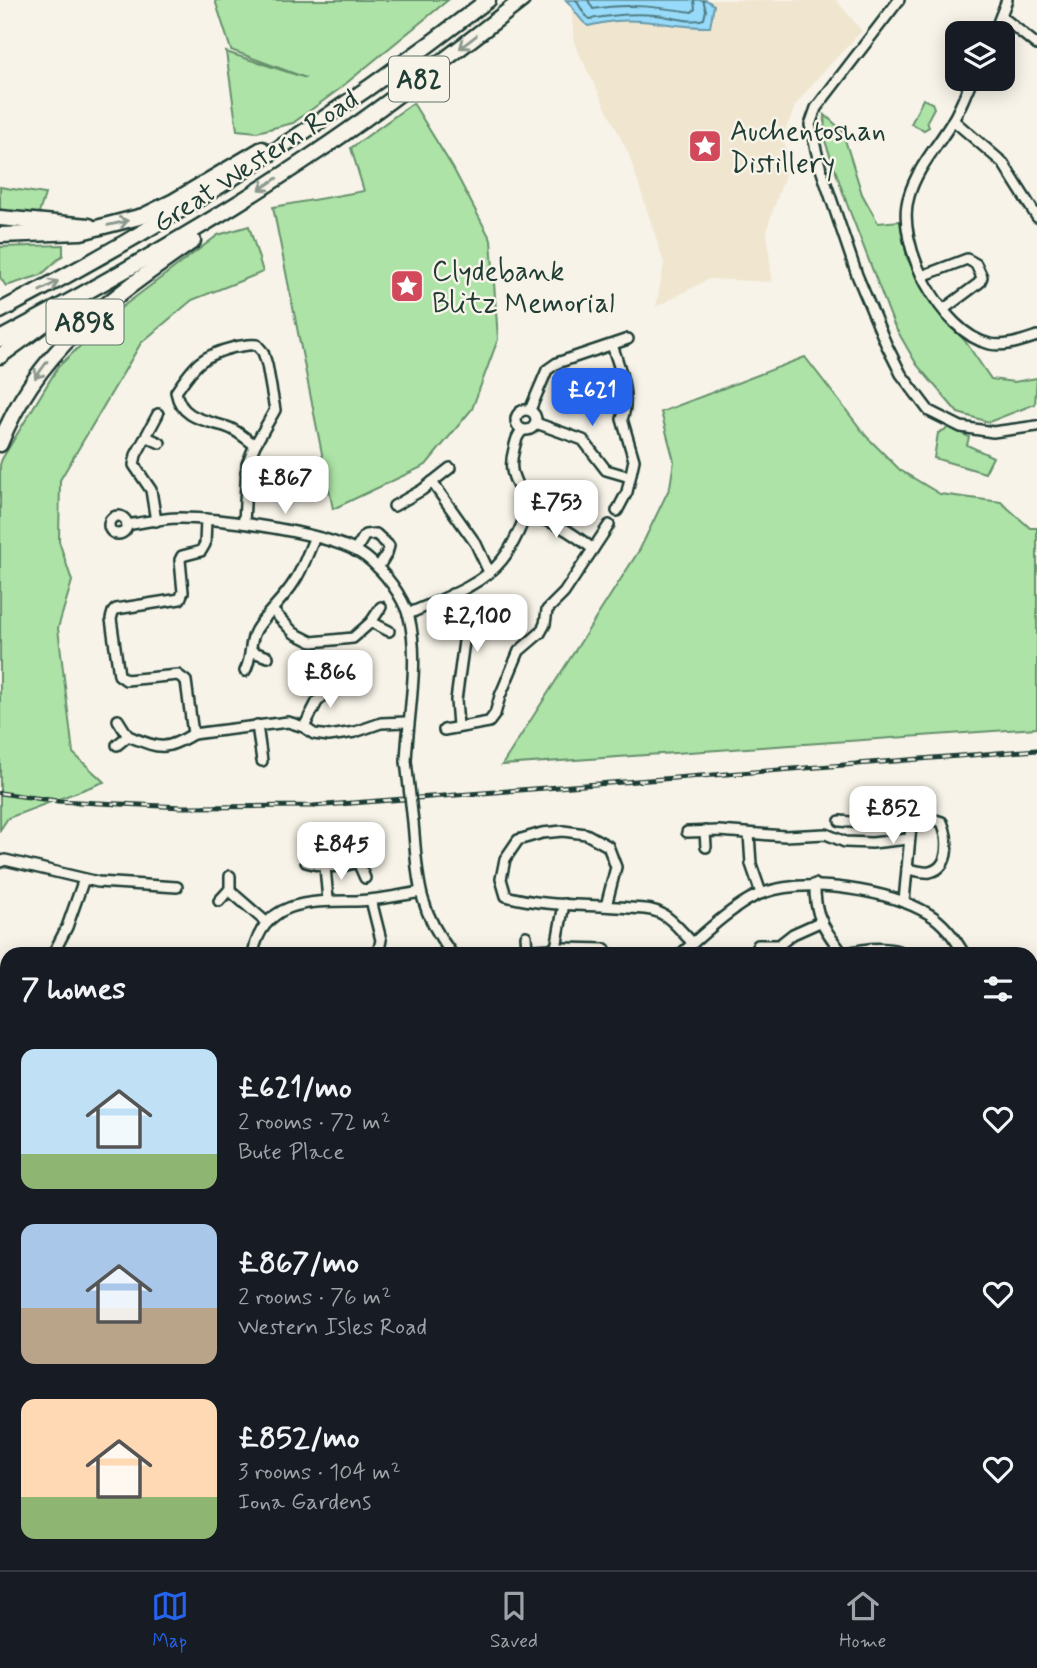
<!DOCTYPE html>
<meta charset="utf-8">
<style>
:root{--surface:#171b24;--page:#242831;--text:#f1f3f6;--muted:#9ea1a6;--line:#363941;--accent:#2563eb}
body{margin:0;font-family:Mynerve,sans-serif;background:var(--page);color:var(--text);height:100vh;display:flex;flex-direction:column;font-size:26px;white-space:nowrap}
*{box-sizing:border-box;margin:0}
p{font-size:23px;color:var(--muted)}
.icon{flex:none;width:38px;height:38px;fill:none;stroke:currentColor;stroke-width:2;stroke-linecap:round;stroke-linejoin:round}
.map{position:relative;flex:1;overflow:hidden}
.details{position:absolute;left:0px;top:947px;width:1038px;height:625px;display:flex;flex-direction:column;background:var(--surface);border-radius:21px 21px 0 0;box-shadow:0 4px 18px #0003}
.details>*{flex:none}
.tools{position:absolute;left:945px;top:21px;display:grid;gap:14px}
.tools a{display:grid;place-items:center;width:70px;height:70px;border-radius:14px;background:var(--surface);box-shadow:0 4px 18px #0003;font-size:35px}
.price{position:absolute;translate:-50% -60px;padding:0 16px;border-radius:14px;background:#fff;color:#222;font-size:23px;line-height:46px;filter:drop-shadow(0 2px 4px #0008)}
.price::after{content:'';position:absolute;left:50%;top:42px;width:21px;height:16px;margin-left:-10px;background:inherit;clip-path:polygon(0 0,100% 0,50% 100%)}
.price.current{background:var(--accent);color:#fff}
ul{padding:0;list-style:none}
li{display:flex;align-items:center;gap:21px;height:175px;padding:0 21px}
li span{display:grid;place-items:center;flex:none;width:196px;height:140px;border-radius:14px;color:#555}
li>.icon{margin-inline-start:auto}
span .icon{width:84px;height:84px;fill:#fffc;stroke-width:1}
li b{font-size:30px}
h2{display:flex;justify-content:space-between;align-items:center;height:84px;padding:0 21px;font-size:30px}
.menu{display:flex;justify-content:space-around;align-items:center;height:98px;border-top:2px solid var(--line);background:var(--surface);font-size:19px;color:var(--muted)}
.menu a{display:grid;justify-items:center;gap:4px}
.menu .current{color:var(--accent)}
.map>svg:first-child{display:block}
.built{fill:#f0e6d0}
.green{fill:#ade3a6;stroke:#66906d;stroke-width:2}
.water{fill:#97daf9;stroke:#679baa;stroke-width:2}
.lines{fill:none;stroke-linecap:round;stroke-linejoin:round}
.shore{stroke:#4f7c83;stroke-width:2}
.minor-casing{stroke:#1f3d34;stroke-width:14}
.primary-casing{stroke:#1f3d34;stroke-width:19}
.minor{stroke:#f7f3e8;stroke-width:9}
.primary{stroke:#f7f3e8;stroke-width:14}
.rail-casing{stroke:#1f3d34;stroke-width:5}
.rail{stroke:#f7f3e8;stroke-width:2.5;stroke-dasharray:8;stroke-linecap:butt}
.minor-bridge-casing{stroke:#1f3d34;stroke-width:14;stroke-linecap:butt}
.minor-bridge{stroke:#f7f3e8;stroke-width:9}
.oneway{stroke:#8b988e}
.labels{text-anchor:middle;stroke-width:5;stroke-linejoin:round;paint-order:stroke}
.shield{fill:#f7f3e8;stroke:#60746a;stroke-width:2}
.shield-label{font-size:26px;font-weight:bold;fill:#1f3d34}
.poi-label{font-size:28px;fill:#1f3d34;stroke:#f7f3e8;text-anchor:start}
.street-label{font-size:28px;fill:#1f3d34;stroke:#f7f3e8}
</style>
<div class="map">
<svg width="1037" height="1570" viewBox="0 0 1037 1570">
<rect width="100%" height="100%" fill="#f7f3e8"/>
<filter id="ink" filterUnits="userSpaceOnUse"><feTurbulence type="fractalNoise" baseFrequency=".0143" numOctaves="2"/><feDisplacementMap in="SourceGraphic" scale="14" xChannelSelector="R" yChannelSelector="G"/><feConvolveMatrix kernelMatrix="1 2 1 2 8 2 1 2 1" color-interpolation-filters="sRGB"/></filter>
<g filter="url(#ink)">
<g class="built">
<polygon points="571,0 836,0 862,31 819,76 795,106 786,129 783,137 789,163 767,229 772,282 709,279 656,307 664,263 629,155 574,43"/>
<polygon points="0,1409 7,1411 7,1555 0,1554"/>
<polygon points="45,1565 173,1564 173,1565 172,1570 67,1570"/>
</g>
<g class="green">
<polygon points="215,0 448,0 338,90 293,123 257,132 237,130 226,52 306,78 231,50"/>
<polygon points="923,99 932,103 934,108 927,121 929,127 924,130 911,124"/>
<polygon points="413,103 453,168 491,240 498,339 472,409 426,465 333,509 273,207 364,191 351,148"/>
<polygon points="825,115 842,130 862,194 878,223 900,221 907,258 930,300 965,341 991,379 1014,382 1037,378 1035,404 989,422 958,413 917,365 894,325 847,204 824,138"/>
<polygon points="0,187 45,194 39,213 0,212"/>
<polygon points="249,226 263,272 192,300 141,343 60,480 59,541 72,581 58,628 73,753 104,782 8,818 0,830 0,465 2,459 58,367 118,310 218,235"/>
<polygon points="63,245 63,255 41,275 6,286 0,277 0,247"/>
<polygon points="805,357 867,437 900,470 940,494 1001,502 1030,528 1037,528 1037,728 502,765 640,549 670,487 674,461 661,412"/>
<polygon points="950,427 969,437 967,445 993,457 985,473 934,458 938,433"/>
<polygon points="1037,1280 1037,1430 1031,1425 1031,1281"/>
<polygon points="0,1359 7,1362 7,1411 0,1409"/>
</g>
<path class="water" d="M566,0H706L714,5L710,27C678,28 647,18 616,21C607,22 597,24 588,26C578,19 575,9 566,0Z"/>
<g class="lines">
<g class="shore">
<path d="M576,0L585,15L590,19C612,15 633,13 655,15C671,16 689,24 704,19L706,10L703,0"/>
<path d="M588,0L593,9C627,3 658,7 692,12L695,9L694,0"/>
</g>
<g class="minor-casing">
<g id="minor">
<polyline points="899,0 816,108 810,125 820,166 857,275 886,344 901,374 929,411 961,427 993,432 1037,426"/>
<polyline points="1001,16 1037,45"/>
<polyline points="994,33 1007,0"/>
<path d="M972,79C966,93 960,109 952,122C937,147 917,168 909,196C894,242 942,334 990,344C1006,347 1022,341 1037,336"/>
<polyline points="953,120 1003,163 1037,217"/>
<polyline points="922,276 967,259 976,264 982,277 979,283 944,309"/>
<path d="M612,345C619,365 631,398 622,419L634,460L627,492L617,511"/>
<circle cx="526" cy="420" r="10"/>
<polyline points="530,410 547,370 557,363 628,339"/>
<polyline points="536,423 583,440 606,470 630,477"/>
<polyline points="147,437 160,443"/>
<polyline points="246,472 299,479"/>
<polyline points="432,482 476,544 489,572"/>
<polyline points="394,506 422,490 450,468"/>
<path d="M525,516C553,519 571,532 593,549"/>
<circle cx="118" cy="525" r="9"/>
<polyline points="206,519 205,544 201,551 182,556 180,560 183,592 180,599 116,609 113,612 111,619 119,675 126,680 178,675 186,681 193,734 288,722 304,727 314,734 329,736 355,732 381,723 407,722"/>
<polyline points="156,521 151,490 134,465 136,455 158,414"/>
<path d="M244,523L247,464L255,445L275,410L267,365L263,352L257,345C249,344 243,346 235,347C202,355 195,364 176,392C181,419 205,420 227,427C237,430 246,439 255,445"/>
<path d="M127,525C144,522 163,518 180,518C221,518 335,533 366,557C385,572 402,595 409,617C420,661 408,715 406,761"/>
<polyline points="355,551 365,535 376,534 389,546 387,553 378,568"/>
<polyline points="452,594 463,622 465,634 456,700 458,726"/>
<polyline points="272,610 294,633 312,642 353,638 371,622 381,607"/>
<path d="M408,614C437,601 482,586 502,560C510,550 528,518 525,506C520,482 506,478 514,449C516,441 517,435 523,430"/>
<polyline points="371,622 389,631"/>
<polyline points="253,652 268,657"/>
<path d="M245,671C253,656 248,644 256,630C267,612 283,600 294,582C303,569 308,552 315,537"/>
<polyline points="257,725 262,761"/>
<polyline points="304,727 317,702 321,698 321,685"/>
<polyline points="444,730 489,722 495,714 500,696 519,651 540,633 545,624 547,610 564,593 609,525"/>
<path d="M128,736C159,748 163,752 193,734"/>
<polyline points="117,745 128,736 118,720"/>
<polyline points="840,821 873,824"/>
<path d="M413,822C418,877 416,907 452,954"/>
<polyline points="705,831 706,847"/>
<polyline points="687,832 719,831 785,836 826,834 845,842 872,843 908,839"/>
<polyline points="749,834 751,864 761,893"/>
<polyline points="0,862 5,860 18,863 98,882 177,887"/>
<path d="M306,862C334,870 347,867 373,856"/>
<polyline points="358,862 365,878"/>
<polyline points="325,867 328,900"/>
<path d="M907,869C914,870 924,873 930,872C952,867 948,836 942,822L929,818L911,817"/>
<path d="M815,884C814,916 824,929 843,954"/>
<polyline points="229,890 267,923"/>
<polyline points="371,900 381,940 378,954"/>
<polyline points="219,901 230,889 230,876"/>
<polyline points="904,901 914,794"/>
<path d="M606,906L616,867L608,846L586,834L563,831L542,833L518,840L505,859L501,879L506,896C546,907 588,904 630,908C641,909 652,908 662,914C674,920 683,934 693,943"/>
<polyline points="526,936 527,950"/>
<polyline points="758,945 779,945 793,934 822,921"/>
<polyline points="556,948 564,904"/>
<polyline points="510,952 563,948 605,949"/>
<polyline points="53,954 67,927 84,879"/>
<path d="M253,954C263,899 312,901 356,901C378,900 399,896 420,892"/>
<path d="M681,954C701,936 738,901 763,893C807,877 889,890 929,914C944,923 955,938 964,954"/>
<path d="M844,954C865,948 887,945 906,954"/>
<polyline points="1031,1023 1037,1019"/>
<polyline points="0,1028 7,1019"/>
<polyline points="0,1058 7,1059"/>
<polyline points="1031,1113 1037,1116"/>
<polyline points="0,1158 7,1159"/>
<polyline points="0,1200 7,1188"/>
<polyline points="0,1207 7,1211"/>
</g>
</g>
<g class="primary-casing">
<g id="primary">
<polyline points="0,218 89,226"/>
<polyline points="0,235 81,232 143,216 174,201 262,149"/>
<path d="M0,311C171,222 335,118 488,0"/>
<path d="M0,339C109,281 215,221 317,152C387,105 455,52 522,0"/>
<polyline points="0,356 44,324"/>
<path d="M0,444C37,348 112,298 193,241"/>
<polyline points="1031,988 1037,985"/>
<polyline points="1031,1002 1037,999"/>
<polyline points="0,1297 7,1301"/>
</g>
</g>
<use href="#minor" class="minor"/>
<use href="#primary" class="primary"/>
<g class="rail-casing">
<polyline id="rail" points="0,793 57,801 183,807 313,806 1037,750"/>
</g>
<use href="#rail" class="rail"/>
<g class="minor-bridge-casing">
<polyline id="minor-bridge" points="406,761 413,822"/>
</g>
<use href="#minor-bridge" class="minor-bridge"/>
</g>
<defs><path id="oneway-shaft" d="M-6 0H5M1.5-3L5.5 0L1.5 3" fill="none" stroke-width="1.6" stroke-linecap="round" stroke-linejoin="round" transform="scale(1.75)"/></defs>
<g class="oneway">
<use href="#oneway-shaft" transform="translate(468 42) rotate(142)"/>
<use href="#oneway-shaft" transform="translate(268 184) rotate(147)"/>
<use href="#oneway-shaft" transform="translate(118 223) rotate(-13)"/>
<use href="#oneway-shaft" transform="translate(49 286) rotate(-28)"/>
<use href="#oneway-shaft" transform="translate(41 370) rotate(126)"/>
</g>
</g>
<defs>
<g id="sight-square" transform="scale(1.75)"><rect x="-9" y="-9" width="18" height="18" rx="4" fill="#d1495b" stroke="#f7f3e8"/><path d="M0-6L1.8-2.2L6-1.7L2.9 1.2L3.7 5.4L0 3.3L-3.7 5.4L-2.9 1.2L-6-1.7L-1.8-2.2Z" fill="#fff"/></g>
</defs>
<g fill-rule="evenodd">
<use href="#sight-square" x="705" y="146"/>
<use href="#sight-square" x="407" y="286"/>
</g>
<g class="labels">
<g class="shield">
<rect x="389" y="56.5" width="60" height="45" rx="5"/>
<rect x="46.5" y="299.5" width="77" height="45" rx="5"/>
</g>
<g class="shield-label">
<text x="419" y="88">A82</text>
<text x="85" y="331">A898</text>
</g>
<g class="poi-label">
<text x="730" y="140">Auchentoshan<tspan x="730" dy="32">Distillery</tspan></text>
<text x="432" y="280">Clydebank<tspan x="432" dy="32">Blitz Memorial</tspan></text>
</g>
<g class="street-label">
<text transform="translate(255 160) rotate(-33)" y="10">Great Western Road</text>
</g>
</g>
</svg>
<div class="tools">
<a><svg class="icon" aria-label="layers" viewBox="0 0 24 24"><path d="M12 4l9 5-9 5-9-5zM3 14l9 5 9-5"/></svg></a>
</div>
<b class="price current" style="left:592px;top:428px">£621</b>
<b class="price" style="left:285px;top:516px">£867</b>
<b class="price" style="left:556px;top:540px">£753</b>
<b class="price" style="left:477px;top:654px">£2,100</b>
<b class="price" style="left:330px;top:710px">£866</b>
<b class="price" style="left:893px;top:846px">£852</b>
<b class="price" style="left:341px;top:882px">£845</b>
<section class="details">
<h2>7 homes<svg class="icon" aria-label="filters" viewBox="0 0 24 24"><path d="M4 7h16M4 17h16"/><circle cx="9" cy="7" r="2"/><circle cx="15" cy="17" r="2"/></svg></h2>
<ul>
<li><span style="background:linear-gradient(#bfe0f5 75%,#8fb573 0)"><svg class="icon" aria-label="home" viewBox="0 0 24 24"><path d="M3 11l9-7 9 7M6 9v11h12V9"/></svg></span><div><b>£621/mo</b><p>2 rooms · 72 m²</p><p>Bute Place</p></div><svg class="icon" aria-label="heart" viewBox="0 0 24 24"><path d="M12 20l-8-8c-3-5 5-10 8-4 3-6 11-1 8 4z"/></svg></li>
<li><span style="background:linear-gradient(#a9c7e8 60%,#b9a48a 0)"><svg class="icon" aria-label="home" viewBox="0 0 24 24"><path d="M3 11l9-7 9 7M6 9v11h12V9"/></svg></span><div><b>£867/mo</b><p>2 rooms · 76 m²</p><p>Western Isles Road</p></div><svg class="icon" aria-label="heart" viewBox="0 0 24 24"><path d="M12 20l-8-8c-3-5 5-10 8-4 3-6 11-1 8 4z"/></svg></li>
<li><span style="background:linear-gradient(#ffd9b3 70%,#8fb573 0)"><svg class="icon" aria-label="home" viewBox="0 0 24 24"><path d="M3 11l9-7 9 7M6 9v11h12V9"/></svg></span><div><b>£852/mo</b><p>3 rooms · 104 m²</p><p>Iona Gardens</p></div><svg class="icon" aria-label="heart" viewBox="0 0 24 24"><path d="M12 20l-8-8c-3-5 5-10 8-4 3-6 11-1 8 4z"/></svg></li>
</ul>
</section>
</div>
<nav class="menu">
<a class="current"><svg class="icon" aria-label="map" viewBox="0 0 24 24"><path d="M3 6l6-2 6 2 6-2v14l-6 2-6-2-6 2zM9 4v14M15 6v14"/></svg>Map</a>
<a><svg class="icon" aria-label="saved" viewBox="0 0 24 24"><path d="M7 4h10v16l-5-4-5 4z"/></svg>Saved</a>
<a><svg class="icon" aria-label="home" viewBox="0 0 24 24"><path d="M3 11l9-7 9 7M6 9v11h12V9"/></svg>Home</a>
</nav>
